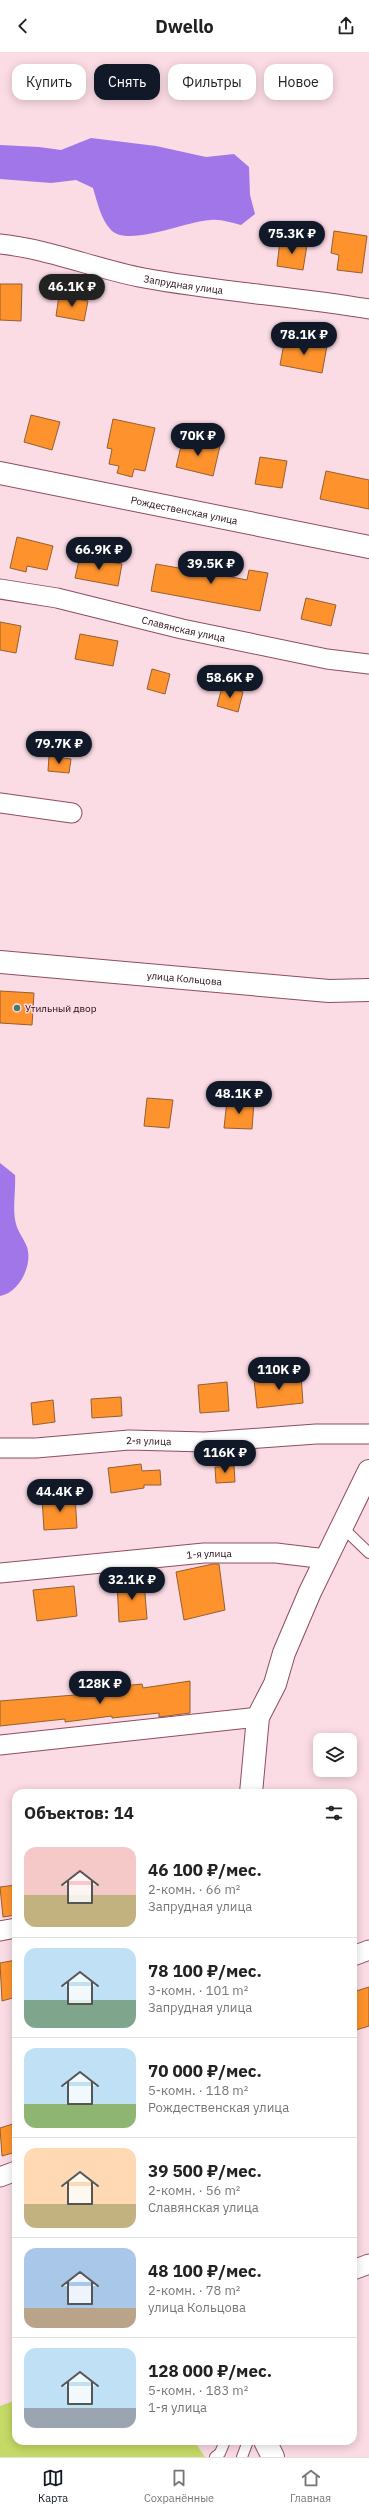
<!DOCTYPE html>
<html lang="ru">
<meta charset="utf-8">
<style>
:root{--surface:#fff;--page:#f2f2f2;--text:#222;--muted:#767676;--line:#e0e0e0;--accent:#111827}
body{margin:0;font-family:"IBM Plex Sans",sans-serif;background:var(--page);color:var(--text);height:100vh;display:flex;flex-direction:column;font-size:15px;white-space:nowrap}
*{box-sizing:border-box;margin:0}
p{font-size:13px;color:var(--muted)}
.icon{flex:none;width:22px;height:22px;fill:none;stroke:currentColor;stroke-width:2;stroke-linecap:round;stroke-linejoin:round}
.map{position:relative;flex:1;overflow:hidden}
.details{position:absolute;left:12px;top:1737px;width:345px;height:656px;display:flex;flex-direction:column;background:var(--surface);border-radius:12px;box-shadow:0 2px 10px #0003}
.details>*{flex:none}
.guide{position:absolute;left:12px;top:12px;width:345px;height:36px;display:flex;gap:8px}
.buttons{position:absolute;left:313px;top:1681px;display:grid;gap:8px}
.buttons a{display:grid;place-items:center;width:44px;height:44px;border-radius:8px;background:var(--surface);box-shadow:0 2px 10px #0003;font-size:20px}
.price{position:absolute;translate:-50% -34px;padding:0 9px;border-radius:14px;background:var(--accent);color:#fff;font-size:13px;line-height:26px;filter:drop-shadow(0 1px 2px #0008)}
.price::after{content:'';position:absolute;left:50%;top:24px;width:12px;height:9px;margin-left:-6px;background:inherit;clip-path:polygon(0 0,100% 0,50% 100%)}
.price.selected{background:#222;color:#fff}
ul{padding:0;list-style:none}
li{display:flex;align-items:center;gap:12px;height:100px;padding:0 12px}
li+li{border-top:1px solid var(--line)}
li span{display:grid;place-items:center;flex:none;width:112px;height:80px;border-radius:12px;color:#555}
li>.icon{margin-inline-start:auto}
span .icon{width:48px;height:48px;fill:#fffc;stroke-width:1}
li b{font-size:17px}
h2{display:flex;justify-content:space-between;align-items:center;height:48px;padding:0 12px;font-size:17px}
.chip{padding:0 14px;border-radius:12px;background:var(--surface);box-shadow:0 2px 10px #0003;font-size:14px;line-height:36px}
.chip.selected{background:var(--accent);color:#fff}
header{display:flex;justify-content:space-between;align-items:center;height:52px;padding:0 12px;background:var(--surface);font-size:18px;font-weight:800}
.tabs{display:flex;justify-content:space-around;align-items:center;height:56px;border-top:1px solid var(--line);background:var(--surface);font-size:11px;color:var(--muted)}
.tabs a{display:grid;justify-items:center;gap:2px}
.tabs .selected{color:var(--accent)}
.map>svg:first-child{display:block}
.green{fill:#c4d966}
.water{fill:#a076e8}
.building{fill:#fe932d;stroke:#955f32}
.lines{fill:none;stroke-linecap:round;stroke-linejoin:round}
.service-casing{stroke:#8e4c63;stroke-width:12}
.minor-casing{stroke:#8e4c63;stroke-width:21}
.tertiary-casing{stroke:#8e4c63;stroke-width:24}
.secondary-casing{stroke:#8e4c63;stroke-width:24}
.service{stroke:#fff;stroke-width:10}
.minor{stroke:#fff;stroke-width:19}
.tertiary{stroke:#fff;stroke-width:22}
.secondary{stroke:#fff;stroke-width:22}
.poi-dot{fill:#3c7f71;stroke:#fbdbe4;stroke-width:1.5}
.labels{text-anchor:middle;stroke-width:3;stroke-linejoin:round;paint-order:stroke}
.street-label{font-size:10px;fill:#250b15;stroke:#fbdbe4}
.poi-label{font-size:10px;fill:#250b15;stroke:#fbdbe4;text-anchor:start}
</style>
<header><svg class="icon" aria-label="back" viewBox="0 0 24 24"><path d="M15 5l-7 7 7 7"/></svg>Dwello<svg class="icon" aria-label="share" viewBox="0 0 24 24"><path d="M12 15V3M7 8l5-5 5 5M5 13v7h14v-7"/></svg></header>
<div class="map">
<svg width="369" height="2405" viewBox="0 0 369 2405">
<rect width="100%" height="100%" fill="#fbdbe4"/>
<polygon class="green" points="16,2348 16,2389 194,2389 205,2405 0,2405 0,2354"/>
<g class="water">
<path d="M91,86L156,94L206,105L234,102L249,115L250,143L255,162L241,173C232,171 221,167 211,168C189,168 128,196 111,178C101,168 97,149 93,136L76,128L51,131L0,127V93L39,95L61,98Z"/>
<path d="M0,1111L15,1123C16,1139 12,1157 16,1172C18,1180 24,1187 27,1195C33,1213 19,1241 0,1244Z"/>
</g>
<g class="building">
<polygon points="334,179 367,184 362,221 337,218 339,203 331,201"/>
<polygon points="280,189 307,193 303,218 277,214"/>
<polygon points="0,232 22,232 21,269 0,268"/>
<polygon points="59,244 88,249 84,269 56,264"/>
<polygon points="285,286 327,294 322,321 280,313"/>
<polygon points="31,363 60,370 52,398 24,390"/>
<polygon points="113,367 155,376 145,419 134,417 132,425 117,421 119,414 109,412 112,397 107,396"/>
<polygon points="183,386 220,394 213,424 176,415"/>
<polygon points="260,405 287,409 282,436 255,432"/>
<polygon points="326,419 369,428 369,457 320,447"/>
<polygon points="17,485 53,494 47,518 27,514 26,520 10,516"/>
<polygon points="80,504 122,512 118,534 75,526"/>
<polygon points="192,507 213,511 211,521 247,528 249,518 268,521 260,559 151,539 156,512 190,518"/>
<polygon points="306,546 336,553 331,574 301,567"/>
<polygon points="0,570 21,574 16,601 0,598"/>
<polygon points="80,582 118,589 113,614 75,607"/>
<polygon points="152,617 170,622 165,642 147,637"/>
<polygon points="222,635 243,640 238,660 217,654"/>
<polygon points="49,704 71,707 69,721 48,719"/>
<polygon points="0,939 34,941 32,973 0,971"/>
<polygon points="147,1046 173,1048 169,1076 144,1074"/>
<polygon points="227,1048 254,1050 252,1077 224,1076"/>
<polygon points="301,1323 303,1351 257,1356 254,1327"/>
<polygon points="227,1330 229,1359 200,1361 198,1333"/>
<polygon points="121,1345 122,1364 92,1366 91,1347"/>
<polygon points="53,1348 55,1370 33,1373 31,1351"/>
<polygon points="141,1412 142,1419 160,1418 161,1433 144,1433 144,1436 111,1441 108,1416"/>
<polygon points="234,1414 235,1430 216,1431 215,1415"/>
<polygon points="75,1444 77,1476 44,1478 42,1446"/>
<polygon points="213,1512 219,1512 225,1558 184,1568 176,1520"/>
<polygon points="144,1529 147,1567 119,1570 117,1531"/>
<polygon points="74,1534 77,1564 37,1569 33,1538"/>
<polygon points="190,1629 190,1661 159,1665 159,1661 112,1666 112,1664 65,1670 65,1667 0,1674 0,1649 112,1640 112,1635 142,1632 143,1636"/>
<polygon points="16,1833 16,1863 3,1865 0,1835"/>
<polygon points="16,1908 16,1945 2,1949 0,1911"/>
<polygon points="369,1935 369,1974 353,1979 353,1940"/>
<polygon points="16,2071 16,2100 2,2104 0,2076"/>
</g>
<g class="lines">
<g class="service-casing">
<g id="service">
<polyline points="342,1475 369,1501"/>
<polyline points="215,2405 220,2401 225,2389"/>
<polyline points="242,2405 248,2389"/>
</g>
</g>
<g class="minor-casing">
<g id="minor">
<path id="s1" d="M0,192C49,197 96,217 144,226C219,240 294,244 369,257"/>
<path id="s2" d="M0,537L57,546L182,577L327,607L369,612"/>
<polyline points="0,751 72,761"/>
<path id="s3" d="M0,1396H36L129,1388L205,1390L316,1382H369"/>
<path id="s4" d="M0,1521L204,1501H276L326,1507"/>
<polyline points="0,1693 258,1665"/>
<polyline points="0,1879 16,1876"/>
<polyline points="353,1904 369,1898"/>
<polyline points="0,2125 16,2119"/>
<polyline points="353,2218 369,2212"/>
</g>
</g>
<g class="tertiary-casing">
<g id="tertiary">
<path id="s5" d="M0,421L369,495"/>
<polyline points="251,1741 258,1665 275,1632 284,1601 310,1540 369,1419"/>
<polyline points="265,2389 273,2405"/>
</g>
</g>
<g class="secondary-casing">
<g id="secondary">
<path id="s6" d="M0,910L329,939L369,938"/>
</g>
</g>
<use href="#service" class="service"/>
<use href="#minor" class="minor"/>
<use href="#tertiary" class="tertiary"/>
<use href="#secondary" class="secondary"/>
</g>
<circle class="poi-dot" cx="17" cy="956" r="4"/>
<g class="labels">
<g class="street-label">
<text dy="4" stroke="none"><textPath href="#s1" startOffset="188">Запрудная улица</textPath></text>
<text dy="4" stroke="none"><textPath href="#s5" startOffset="188">Рождественская улица</textPath></text>
<text dy="4" stroke="none"><textPath href="#s2" startOffset="188">Славянская улица</textPath></text>
<text dy="4" stroke="none"><textPath href="#s6" startOffset="185">улица Кольцова</textPath></text>
<text dy="4" stroke="none"><textPath href="#s3" startOffset="149">2-я улица</textPath></text>
<text dy="4" stroke="none"><textPath href="#s4" startOffset="210">1-я улица</textPath></text>
</g>
<g class="poi-label">
<text x="25" y="960">Утильный двор</text>
</g>
</g>
</svg>
<div class="buttons">
<a><svg class="icon" aria-label="layers" viewBox="0 0 24 24"><path d="M12 4l9 5-9 5-9-5zM3 14l9 5 9-5"/></svg></a>
</div>
<b class="price" style="left:292px;top:203px">75.3K ₽</b>
<b class="price selected" style="left:72px;top:256px">46.1K ₽</b>
<b class="price" style="left:304px;top:304px">78.1K ₽</b>
<b class="price" style="left:198px;top:405px">70K ₽</b>
<b class="price" style="left:99px;top:519px">66.9K ₽</b>
<b class="price" style="left:211px;top:533px">39.5K ₽</b>
<b class="price" style="left:230px;top:647px">58.6K ₽</b>
<b class="price" style="left:59px;top:713px">79.7K ₽</b>
<b class="price" style="left:239px;top:1063px">48.1K ₽</b>
<b class="price" style="left:279px;top:1339px">110K ₽</b>
<b class="price" style="left:225px;top:1422px">116K ₽</b>
<b class="price" style="left:60px;top:1461px">44.4K ₽</b>
<b class="price" style="left:132px;top:1549px">32.1K ₽</b>
<b class="price" style="left:100px;top:1653px">128K ₽</b>
<div class="guide">
<a class="chip">Купить</a>
<a class="chip selected">Снять</a>
<a class="chip">Фильтры</a>
<a class="chip">Новое</a>
</div>
<section class="details">
<h2>Объектов: 14<svg class="icon" aria-label="filters" viewBox="0 0 24 24"><path d="M4 7h16M4 17h16"/><circle cx="9" cy="7" r="2"/><circle cx="15" cy="17" r="2"/></svg></h2>
<ul>
<li><span style="background:linear-gradient(#f6c9c9 60%,#c2b280 0)"><svg class="icon" aria-label="home" viewBox="0 0 24 24"><path d="M3 11l9-7 9 7M6 9v11h12V9"/></svg></span><div><b>46 100 ₽/мес.</b><p>2-комн. · 66 m²</p><p>Запрудная улица</p></div></li>
<li><span style="background:linear-gradient(#bfe0f5 65%,#7fa58c 0)"><svg class="icon" aria-label="home" viewBox="0 0 24 24"><path d="M3 11l9-7 9 7M6 9v11h12V9"/></svg></span><div><b>78 100 ₽/мес.</b><p>3-комн. · 101 m²</p><p>Запрудная улица</p></div></li>
<li><span style="background:linear-gradient(#bfe0f5 70%,#8fb573 0)"><svg class="icon" aria-label="home" viewBox="0 0 24 24"><path d="M3 11l9-7 9 7M6 9v11h12V9"/></svg></span><div><b>70 000 ₽/мес.</b><p>5-комн. · 118 m²</p><p>Рождественская улица</p></div></li>
<li><span style="background:linear-gradient(#ffd9b3 70%,#c2b280 0)"><svg class="icon" aria-label="home" viewBox="0 0 24 24"><path d="M3 11l9-7 9 7M6 9v11h12V9"/></svg></span><div><b>39 500 ₽/мес.</b><p>2-комн. · 56 m²</p><p>Славянская улица</p></div></li>
<li><span style="background:linear-gradient(#a9c7e8 75%,#b9a48a 0)"><svg class="icon" aria-label="home" viewBox="0 0 24 24"><path d="M3 11l9-7 9 7M6 9v11h12V9"/></svg></span><div><b>48 100 ₽/мес.</b><p>2-комн. · 78 m²</p><p>улица Кольцова</p></div></li>
<li><span style="background:linear-gradient(#bfe0f5 75%,#9aa5b1 0)"><svg class="icon" aria-label="home" viewBox="0 0 24 24"><path d="M3 11l9-7 9 7M6 9v11h12V9"/></svg></span><div><b>128 000 ₽/мес.</b><p>5-комн. · 183 m²</p><p>1-я улица</p></div></li>
</ul>
</section>
</div>
<nav class="tabs">
<a class="selected"><svg class="icon" aria-label="map" viewBox="0 0 24 24"><path d="M3 6l6-2 6 2 6-2v14l-6 2-6-2-6 2zM9 4v14M15 6v14"/></svg>Карта</a>
<a><svg class="icon" aria-label="saved" viewBox="0 0 24 24"><path d="M7 4h10v16l-5-4-5 4z"/></svg>Сохранённые</a>
<a><svg class="icon" aria-label="home" viewBox="0 0 24 24"><path d="M3 11l9-7 9 7M6 9v11h12V9"/></svg>Главная</a>
</nav>
